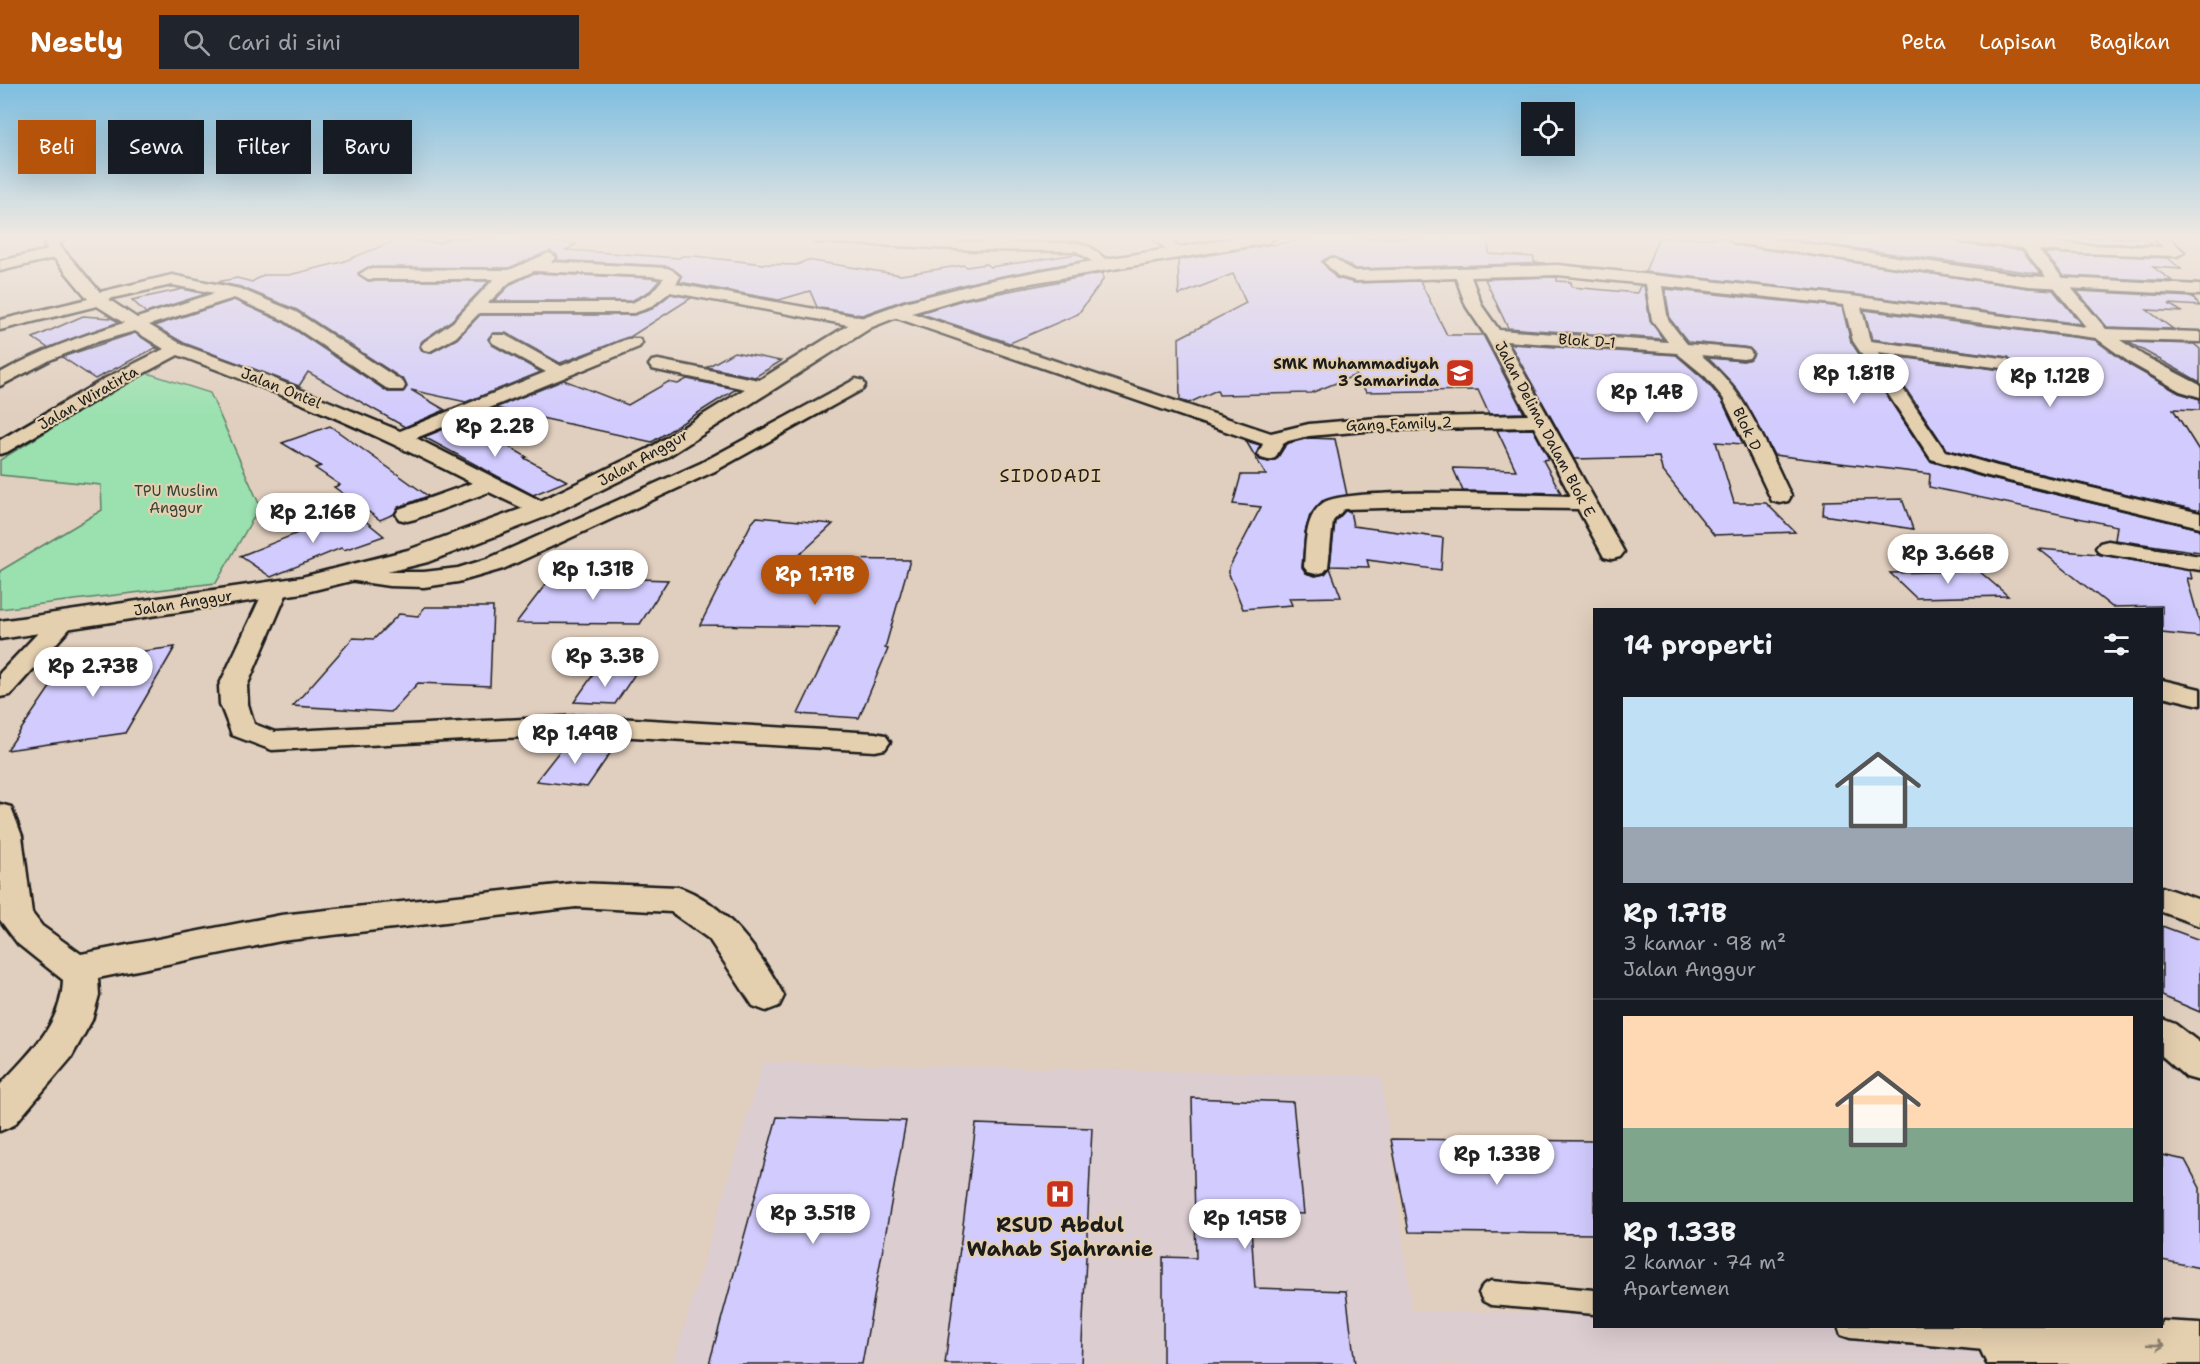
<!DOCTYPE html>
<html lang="id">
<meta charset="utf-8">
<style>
:root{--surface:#171b24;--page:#20242c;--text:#f1f3f6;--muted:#9ea1a6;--line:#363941;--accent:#b45309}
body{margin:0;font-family:"Shantell Sans",sans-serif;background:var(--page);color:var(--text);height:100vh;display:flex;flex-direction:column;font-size:22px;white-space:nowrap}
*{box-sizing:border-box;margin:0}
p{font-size:20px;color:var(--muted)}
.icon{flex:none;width:33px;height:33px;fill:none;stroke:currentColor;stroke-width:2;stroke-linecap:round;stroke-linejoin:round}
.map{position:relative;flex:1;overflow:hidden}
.drawer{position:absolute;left:1593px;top:524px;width:570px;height:720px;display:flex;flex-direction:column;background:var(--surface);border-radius:0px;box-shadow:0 6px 24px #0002}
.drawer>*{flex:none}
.top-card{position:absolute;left:18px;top:36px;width:570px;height:54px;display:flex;gap:12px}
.buttons{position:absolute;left:1521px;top:18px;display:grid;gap:12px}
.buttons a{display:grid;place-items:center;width:54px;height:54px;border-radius:0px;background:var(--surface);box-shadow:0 6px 24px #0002;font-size:30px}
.price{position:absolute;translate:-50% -51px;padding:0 14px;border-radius:21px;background:#fff;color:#222;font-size:20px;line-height:39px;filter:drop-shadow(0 2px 3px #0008)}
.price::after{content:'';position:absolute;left:50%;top:36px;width:18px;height:14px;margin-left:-9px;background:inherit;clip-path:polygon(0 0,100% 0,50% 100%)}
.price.selected{background:var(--accent);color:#fff}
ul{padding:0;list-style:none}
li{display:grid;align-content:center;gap:12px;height:318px;padding:0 30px}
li+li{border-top:2px solid var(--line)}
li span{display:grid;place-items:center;height:186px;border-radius:0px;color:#555}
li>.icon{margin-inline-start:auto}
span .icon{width:108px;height:108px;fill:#fffc;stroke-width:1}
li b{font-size:26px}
h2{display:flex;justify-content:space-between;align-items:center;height:72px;padding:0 30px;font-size:26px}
.chip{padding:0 21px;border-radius:0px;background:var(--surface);box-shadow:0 6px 24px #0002;font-size:21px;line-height:54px}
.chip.selected{background:var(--accent);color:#fff}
header{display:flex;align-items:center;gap:36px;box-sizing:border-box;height:84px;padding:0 30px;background:var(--accent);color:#fff}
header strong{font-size:28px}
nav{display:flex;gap:33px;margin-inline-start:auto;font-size:21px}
.search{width:420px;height:54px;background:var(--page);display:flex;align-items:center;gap:15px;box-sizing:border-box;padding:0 21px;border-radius:0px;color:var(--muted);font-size:22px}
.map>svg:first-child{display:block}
.built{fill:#dccdd1}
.green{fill:#9ae1af;stroke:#5b7e66;stroke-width:1.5}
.building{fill:#d2cbfe;stroke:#1c1c1c;stroke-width:1.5}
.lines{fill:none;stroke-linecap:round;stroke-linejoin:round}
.lane-casing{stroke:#1c1c1c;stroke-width:5}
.street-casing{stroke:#1c1c1c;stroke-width:5}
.secondary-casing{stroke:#1c1c1c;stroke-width:5}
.lane{fill:#e4cfae;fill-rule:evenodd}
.street{fill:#e4cfae;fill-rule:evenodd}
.secondary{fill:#e4cfae;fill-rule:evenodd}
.oneway{stroke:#8a7e6c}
.labels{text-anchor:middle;stroke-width:4.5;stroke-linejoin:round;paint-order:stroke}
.far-street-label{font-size:15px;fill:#1c1c1c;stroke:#e4cfae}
.far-poi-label{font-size:15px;font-weight:bold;fill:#1c1c1c;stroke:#e4cfae;text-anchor:end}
.far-park-label{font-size:15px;fill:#354339;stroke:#e4cfae}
.far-quarter-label{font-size:18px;letter-spacing:1.5px;fill:#1c1c1c;stroke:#e4cfae}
.near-poi-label{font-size:21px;font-weight:bold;fill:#1c1c1c;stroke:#e4cfae}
</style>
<header>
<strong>Nestly</strong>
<div class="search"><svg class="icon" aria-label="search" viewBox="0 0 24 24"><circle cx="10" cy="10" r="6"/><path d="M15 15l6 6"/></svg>Cari di sini</div>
<nav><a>Peta</a><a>Lapisan</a><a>Bagikan</a></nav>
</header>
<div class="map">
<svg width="2200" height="1280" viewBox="0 0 2200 1280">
<rect width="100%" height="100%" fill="#e0cebe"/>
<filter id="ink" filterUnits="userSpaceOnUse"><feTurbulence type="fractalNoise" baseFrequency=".0167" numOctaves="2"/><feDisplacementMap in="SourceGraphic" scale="12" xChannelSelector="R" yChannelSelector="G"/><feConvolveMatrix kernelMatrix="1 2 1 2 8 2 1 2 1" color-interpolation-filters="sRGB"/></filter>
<g filter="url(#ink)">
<polygon class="built" points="763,978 1381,992 1412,1227 1594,1230 1594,1242 2162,1242 2162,1238 2184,1238 2200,1263 2200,1280 673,1280"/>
<polygon class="green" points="144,288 210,309 260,422 216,499 0,525 0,487 102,426 101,401 0,391 0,376"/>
<g class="building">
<polygon points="450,154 516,154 577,160 566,166 679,174 682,172 694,172 764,180 797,181 807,176 901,191 964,181 967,183 986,180 990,183 1077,170 1086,176 982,196 904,216 862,231 817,223 810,207 779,216 680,198 681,191 668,182 556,176 557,171 550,167 509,184 368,183 358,189 368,197 489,197 452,236 422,257 419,263 424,268 430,269 457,255 480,231 634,231 652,225 671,210 691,214 630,253 560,279 506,249 493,249 488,255 492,261 541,288 466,318 411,306 445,326 405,343 308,288 299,302 184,259 154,242 234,216 283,238 388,308 403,308 407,303 404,296 297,226 241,203 217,198 237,194 252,198 263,191 289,191 342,178 399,155 439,159"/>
<polygon points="1313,154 1488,154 1489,170 1534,173 1534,178 1545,179 1356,185 1332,172 1322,178 1336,194 1355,199 1420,197 1447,251 1483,251 1524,329 1489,330 1478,306 1366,308 1356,291 1311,309 1219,311 1217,306 1189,319 1180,316 1179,254 1246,219 1233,190 1179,211 1178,176"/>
<polygon points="1658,154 1725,154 1735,161 2028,204 2053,206 2081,240 1851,210 1645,188"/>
<polygon points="1779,154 1818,154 1845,158 1846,154 1953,154 1962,160 2022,166 2041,190"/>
<polygon points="2052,154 2144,154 2152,160 2078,159 2053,156"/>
<polygon points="2044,169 2168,174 2181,185 2153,183 2172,197 2064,192"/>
<polygon points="534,189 650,194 660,196 650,207 631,217 494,217 511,200"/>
<polygon points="1103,189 1103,196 1078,230 1010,259 919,229 963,216"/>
<polygon points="1557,193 1557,197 1571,198 1572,203 1637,209 1640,202 1644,202 1650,236 1663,255 1508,244 1485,195"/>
<polygon points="183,205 206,210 146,229 132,216"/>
<polygon points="1665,205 1842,223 1851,258 1930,377 1983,393 2200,445 2200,468 2115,456 2117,442 1929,403 1930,390 1774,371 1745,317 1733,300 1708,274 1743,277 1751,275 1754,269 1749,264 1743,263 1688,258 1670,235"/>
<polygon points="2077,207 2192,213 2200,222 2169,220 2182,228 2147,226 2173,245 2107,243"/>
<polygon points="1864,226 2095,256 2131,282 2179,309 2200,315 2200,326 2173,325 2200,368 2200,427 1998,380 1946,365 1883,271 2002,286 2010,284 2013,278 2008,273 2002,272 1872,255"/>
<polygon points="83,232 111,234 119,238 48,264 33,254"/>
<polygon points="135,249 159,265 155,264 95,295 62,273"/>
<polygon points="2128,258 2194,260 2200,265 2200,298"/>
<polygon points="1510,260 1676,271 1704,295 1721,315 1743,360 1716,358 1734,419 1766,419 1795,448 1714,451 1662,386 1659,373 1574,375"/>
<polygon points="734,268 781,277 755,293 707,283"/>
<polygon points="687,295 736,305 652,358 495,324 564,296 628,321 668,298 678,300"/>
<polygon points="464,337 527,373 524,374 567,397 533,411 424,353"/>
<polygon points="330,342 428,412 398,423 394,430 380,436 334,403 340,401 315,384 321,382 282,359"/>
<polygon points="1533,345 1549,375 1543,376 1561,409 1463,407 1453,384 1516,386 1497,346"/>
<polygon points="1309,354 1335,355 1347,411 1322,417 1310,431 1305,448 1302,483 1306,489 1315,492 1325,490 1330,484 1341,513 1289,514 1292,521 1243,525 1229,490 1229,484 1261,423 1233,420 1241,391 1266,391 1246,357 1260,361 1256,371 1260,376 1269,378 1277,375 1285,362 1289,359"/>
<polygon points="1902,415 1913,445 1823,431 1824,417"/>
<polygon points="353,427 384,452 344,466 341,464 271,493 240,472"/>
<polygon points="1345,427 1350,427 1353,442 1443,454 1441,486 1367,476 1369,483 1330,482 1335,438"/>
<polygon points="757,433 833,440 795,475 910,476 885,564 888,565 859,634 798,630 840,543 700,541 751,440"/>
<polygon points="2039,465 2098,470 2190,487 2192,495 2187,494 2200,540 2200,553 2162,549 2162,522 2112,523"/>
<polygon points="1979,487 2008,512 1916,514 1890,489"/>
<polygon points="552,492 668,496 640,540 516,539"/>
<polygon points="425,523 493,523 490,602 418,599 391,628 293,622 353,554 374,555 399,530 418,532"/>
<polygon points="175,563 125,649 7,666 68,577"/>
<polygon points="595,588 635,590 615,620 574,618"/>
<polygon points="565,660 613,665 587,703 536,697"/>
<polygon points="2162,842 2200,856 2200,928 2162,912"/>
<polygon points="1192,1014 1293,1018 1304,1130 1250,1128 1255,1204 1346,1207 1355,1280 1163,1280 1163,1173 1196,1174"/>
<polygon points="777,1033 906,1037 862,1280 709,1280"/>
<polygon points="976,1040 1092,1044 1081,1280 945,1280"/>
<polygon points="1391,1055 1594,1057 1594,1150 1409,1148"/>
<polygon points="2162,1071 2185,1076 2200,1104 2200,1184 2162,1176"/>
</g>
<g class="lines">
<g class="lane-casing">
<g id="lane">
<polygon points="1491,1197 1594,1206 1594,1230 1491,1221 1483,1217 1479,1209 1483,1201"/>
<polygon points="1838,1242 1987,1242 2005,1246 2008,1255 2005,1264 1996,1267 1850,1254 1841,1251"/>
</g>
</g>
<g class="street-casing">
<g id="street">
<path d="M50,154H65L59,161L100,208L172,191L240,205L296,228L403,298L405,302L403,306H389L284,236L234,214L149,241L183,261L263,290L400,347L546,288L493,259L490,255L493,251H505L561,282L627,255H639L642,259L639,263L416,354L549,421L552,426L549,431L541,433L489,408L415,435L407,437L399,435L396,430L399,425L472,399C377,350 279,308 178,271L120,302L7,368L0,370V356L106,294L164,265L135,247L96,258L52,275L0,302V289C40,267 80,252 124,239L97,222L0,246V236L88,215L54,174L0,187V177L48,166L44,161ZM172,201L215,209L137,234L108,215Z"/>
<polygon points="810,154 895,154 976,158 1078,159 1090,163 1112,180 1104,185 1076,167 976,166 817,158"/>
<polygon points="1153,154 1168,154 1183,167 1176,171 1171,170"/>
<path d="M1955,154H2003L2078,161L2163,163L2154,154H2169L2184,168L2177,172L2078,169L2039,166L2106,245L2200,248V258L2120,256L2144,272L2200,301V313L2180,307L2132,280L2096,254L1861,223L1870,257L2002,274L2008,275L2011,279L2008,283L2002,284L1878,268L1945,367L1997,382L2200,429V443L1984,391L1931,375L1853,257L1844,221L1662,202L1668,236L1687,260L1743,265L1749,266L1752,270L1749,274L1743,275L1701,271C1747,308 1766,361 1791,412L1788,417L1780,419L1772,417L1723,314L1706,293L1677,269L1506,257L1624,468L1620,473L1612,475L1604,473L1578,425L1422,423L1344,425L1333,437L1328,483L1324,488L1316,490L1308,488L1304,483C1306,462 1304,433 1323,419C1346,402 1532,411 1571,412L1534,343L1377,346L1309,352L1288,357L1283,360L1275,374L1268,376L1261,374L1258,370L1263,360L888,231L886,228L894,223L900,225L1271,349L1309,340L1377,334L1528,331L1486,252L1466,222L1456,194L1356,197L1338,192L1324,178L1331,174C1341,176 1346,185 1356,187L1558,181L1851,212L2086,243L2023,164L1962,158ZM1558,191L1646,200L1652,236L1668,258L1499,246L1482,222L1471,193Z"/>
<path d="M549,169L556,173L551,178L667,184L672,186L680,193L676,200L865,234L873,239L865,244L670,208L651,223L634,229H479L456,253L430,267L424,266L421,262L424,258L453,238L494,195H368L360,190L368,185L509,186ZM534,187L650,192L664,194L651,209L632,219H488L510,198Z"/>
<polygon points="658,276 764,297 771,299 773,303 771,307 764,309 652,285 649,281 652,277"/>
<polygon points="856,295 863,297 865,301 863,305 715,387 503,485 458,498 424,503 389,502 342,495 339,490 342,485 351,483 389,488 424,488 458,484 487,475 701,379"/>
<polygon points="2108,457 2200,472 2200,486 2100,469 2096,464 2100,459"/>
<polygon points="277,497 286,499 289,504 247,602 248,620 254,640 275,648 581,632 875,649 885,651 890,658 885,665 875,667 581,650 272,666 232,651 220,620 219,602 265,504 268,499"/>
<polygon points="62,530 71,533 75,538 71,543 10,611 0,613 0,589 53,533"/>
<polygon points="2162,596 2200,605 2200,621 2162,612"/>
<path d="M0,720L11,723L22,752L32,829L42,842L81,870L281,831L576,799L678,803C725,818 762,870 784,912L779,922L766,927L753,922L709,855L671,828L576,823L281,857L98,894L99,911L92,936L71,974L14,1041L0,1047V1001C28,970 62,941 63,896L18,860L0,836Z"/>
<polygon points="2162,803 2200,816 2200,842 2162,828"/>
<polygon points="2162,935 2175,940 2200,959 2200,997 2186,993 2162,972"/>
<polygon points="2162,1237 2200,1239 2200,1280 1987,1280 1976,1256 1982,1242 2162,1242"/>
</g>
</g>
<g class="secondary-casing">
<g id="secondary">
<polygon points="1235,154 1275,154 1267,159 1031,199 962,214 895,234 872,243 664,375 550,431 428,478 302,509 0,555 0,537 302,493 408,466 532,421 648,365 858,235 905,218 983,198 1081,179"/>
<polygon points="1727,154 1766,154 2028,192 2200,201 2200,211 2028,202 1735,159"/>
</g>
</g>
<use href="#lane" class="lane"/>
<use href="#street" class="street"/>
<use href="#secondary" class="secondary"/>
</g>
<defs><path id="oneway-shaft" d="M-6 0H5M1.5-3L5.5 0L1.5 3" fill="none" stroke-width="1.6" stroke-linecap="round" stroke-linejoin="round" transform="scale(1.5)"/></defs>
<use class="oneway" href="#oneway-shaft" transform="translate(2156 1261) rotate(2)"/>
</g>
<linearGradient id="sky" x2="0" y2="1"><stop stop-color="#7dbee0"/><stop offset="0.46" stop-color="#f1e9e2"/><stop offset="1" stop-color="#f1e9e2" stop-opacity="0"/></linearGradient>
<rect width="2200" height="333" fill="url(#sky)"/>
<defs>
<g id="school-square" transform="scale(1.5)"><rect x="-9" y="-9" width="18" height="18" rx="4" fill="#c8321e" stroke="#e4cfae"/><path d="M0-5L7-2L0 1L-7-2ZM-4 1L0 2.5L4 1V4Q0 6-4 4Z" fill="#fff"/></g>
<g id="hospital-square" transform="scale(1.5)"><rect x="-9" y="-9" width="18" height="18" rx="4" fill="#c8321e" stroke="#e4cfae"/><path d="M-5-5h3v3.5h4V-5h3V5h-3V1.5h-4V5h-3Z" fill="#fff"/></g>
</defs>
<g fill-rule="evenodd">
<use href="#school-square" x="1460" y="289"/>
<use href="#hospital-square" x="1060" y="1110"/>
</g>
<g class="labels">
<g class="far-street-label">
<text transform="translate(1587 257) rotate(4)" y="5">Blok D-1</text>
<text transform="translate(281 304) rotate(22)" y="5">Jalan Ontel</text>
<text transform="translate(88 314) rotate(-30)" y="5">Jalan Wiratirta</text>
<text transform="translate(1399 340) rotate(-2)" y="5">Gang Family 2</text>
<text transform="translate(1545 345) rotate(62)" y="5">Jalan Delima Dalam Blok E</text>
<text transform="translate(1747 345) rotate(64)" y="5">Blok D</text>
<text transform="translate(643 374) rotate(-29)" y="5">Jalan Anggur</text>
<text transform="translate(183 519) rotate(-9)" y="5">Jalan Anggur</text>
</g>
<g class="far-poi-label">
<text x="1439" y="285">SMK Muhammadiyah<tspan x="1439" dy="17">3 Samarinda</tspan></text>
</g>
<g class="far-park-label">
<text x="176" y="412">TPU Muslim<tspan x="176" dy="17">Anggur</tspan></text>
</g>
<g class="far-quarter-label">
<text x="1051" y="398">SIDODADI</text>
</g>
<g class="near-poi-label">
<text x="1060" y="1148">RSUD Abdul<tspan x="1060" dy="24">Wahab Sjahranie</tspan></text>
</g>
</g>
</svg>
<div class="buttons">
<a><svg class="icon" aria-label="locate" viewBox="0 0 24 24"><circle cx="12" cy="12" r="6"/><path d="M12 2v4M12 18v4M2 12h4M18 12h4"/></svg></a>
</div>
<b class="price" style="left:1854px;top:321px">Rp 1.81B</b>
<b class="price" style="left:2050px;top:324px">Rp 1.12B</b>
<b class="price" style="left:1647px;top:340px">Rp 1.4B</b>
<b class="price" style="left:495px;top:374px">Rp 2.2B</b>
<b class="price" style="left:313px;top:460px">Rp 2.16B</b>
<b class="price" style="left:1948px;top:501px">Rp 3.66B</b>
<b class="price" style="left:593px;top:517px">Rp 1.31B</b>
<b class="price selected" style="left:815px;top:522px">Rp 1.71B</b>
<b class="price" style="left:605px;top:604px">Rp 3.3B</b>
<b class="price" style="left:93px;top:614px">Rp 2.73B</b>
<b class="price" style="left:575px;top:681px">Rp 1.49B</b>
<b class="price" style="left:1497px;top:1102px">Rp 1.33B</b>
<b class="price" style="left:813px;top:1161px">Rp 3.51B</b>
<b class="price" style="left:1245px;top:1166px">Rp 1.95B</b>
<div class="top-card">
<a class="chip selected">Beli</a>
<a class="chip">Sewa</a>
<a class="chip">Filter</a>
<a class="chip">Baru</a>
</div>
<section class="drawer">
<h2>14 properti<svg class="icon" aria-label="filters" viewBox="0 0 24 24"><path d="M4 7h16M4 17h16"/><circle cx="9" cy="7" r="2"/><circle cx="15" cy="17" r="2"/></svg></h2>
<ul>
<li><span style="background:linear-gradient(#bfe0f5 70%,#9aa5b1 0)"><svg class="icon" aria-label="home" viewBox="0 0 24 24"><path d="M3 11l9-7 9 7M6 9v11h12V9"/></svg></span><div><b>Rp 1.71B</b><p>3 kamar · 98 m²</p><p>Jalan Anggur</p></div></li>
<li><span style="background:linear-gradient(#ffd9b3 60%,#7fa58c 0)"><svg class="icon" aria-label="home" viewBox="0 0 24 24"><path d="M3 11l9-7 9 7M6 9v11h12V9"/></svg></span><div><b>Rp 1.33B</b><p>2 kamar · 74 m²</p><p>Apartemen</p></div></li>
</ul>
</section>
</div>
